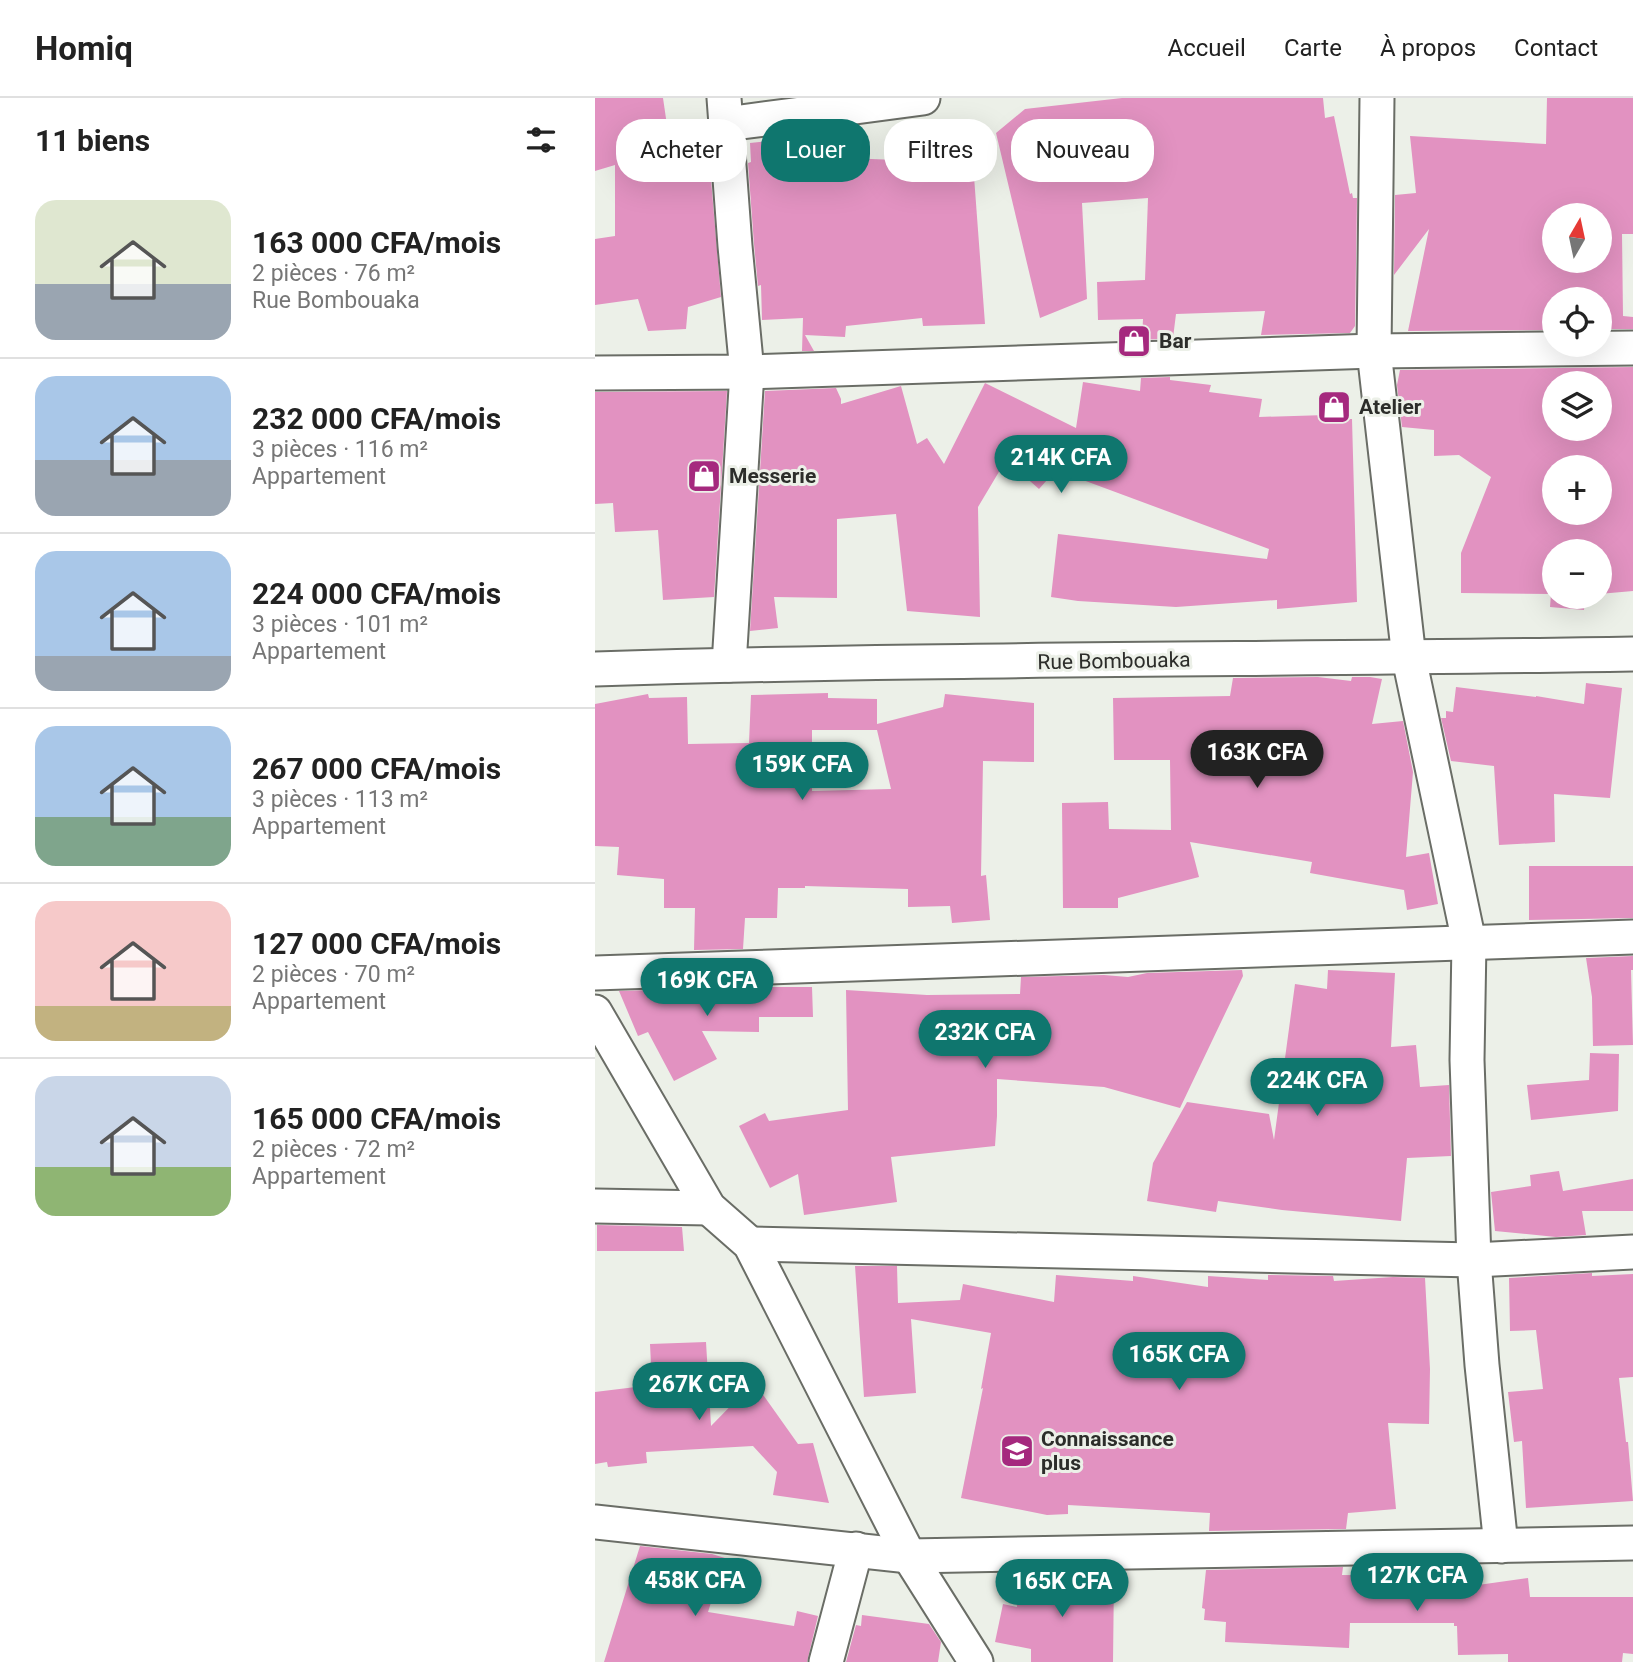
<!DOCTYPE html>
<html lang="fr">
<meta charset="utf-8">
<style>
:root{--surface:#fff;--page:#f6f6f6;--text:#222;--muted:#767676;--line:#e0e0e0;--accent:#0f766e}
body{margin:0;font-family:Roboto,sans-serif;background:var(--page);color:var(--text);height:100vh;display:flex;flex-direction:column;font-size:26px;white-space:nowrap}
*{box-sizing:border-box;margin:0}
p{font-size:23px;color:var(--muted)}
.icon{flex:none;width:38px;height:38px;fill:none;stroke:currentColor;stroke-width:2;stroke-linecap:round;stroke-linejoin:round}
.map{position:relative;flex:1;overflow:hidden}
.sheet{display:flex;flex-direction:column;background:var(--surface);width:595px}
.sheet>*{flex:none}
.top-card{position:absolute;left:21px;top:21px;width:665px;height:63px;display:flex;gap:14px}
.needle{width:46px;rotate:9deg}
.tools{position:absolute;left:947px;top:105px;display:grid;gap:14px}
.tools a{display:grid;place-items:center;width:70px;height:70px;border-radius:50%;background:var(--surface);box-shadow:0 7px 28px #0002;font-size:35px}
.price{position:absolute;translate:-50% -60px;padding:0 16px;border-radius:24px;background:var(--accent);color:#fff;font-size:23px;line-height:46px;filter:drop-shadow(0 2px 4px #0008)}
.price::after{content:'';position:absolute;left:50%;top:42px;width:21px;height:16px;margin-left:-10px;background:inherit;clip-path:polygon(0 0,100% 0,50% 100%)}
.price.selected{background:#222;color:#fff}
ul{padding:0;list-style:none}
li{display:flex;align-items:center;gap:21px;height:175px;padding:0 35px}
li+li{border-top:2px solid var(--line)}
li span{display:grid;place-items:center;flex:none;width:196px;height:140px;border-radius:21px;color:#555}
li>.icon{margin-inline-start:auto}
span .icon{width:84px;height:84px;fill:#fffc;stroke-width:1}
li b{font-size:30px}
h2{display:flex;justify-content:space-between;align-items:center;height:84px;padding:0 35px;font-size:30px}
.chip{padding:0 24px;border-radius:28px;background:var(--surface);box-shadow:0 7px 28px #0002;font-size:24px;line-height:63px}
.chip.selected{background:var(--accent);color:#fff}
header{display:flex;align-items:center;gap:42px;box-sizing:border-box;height:98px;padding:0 35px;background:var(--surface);border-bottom:2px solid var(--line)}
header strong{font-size:33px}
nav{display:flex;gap:38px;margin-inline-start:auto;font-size:24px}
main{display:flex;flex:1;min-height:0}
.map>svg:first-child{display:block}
.building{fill:#e292c1;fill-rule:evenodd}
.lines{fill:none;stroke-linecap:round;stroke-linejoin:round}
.street-casing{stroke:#6a6d66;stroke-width:37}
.street{stroke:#fff;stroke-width:33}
.labels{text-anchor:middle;stroke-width:6;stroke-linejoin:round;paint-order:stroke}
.poi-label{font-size:21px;font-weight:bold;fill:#2c2d2a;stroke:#ecf0e8;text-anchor:start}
.street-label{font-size:21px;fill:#2c2d2a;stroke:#ecf0e8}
</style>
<header>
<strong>Homiq</strong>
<nav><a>Accueil</a><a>Carte</a><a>À propos</a><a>Contact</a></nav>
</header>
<main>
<section class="sheet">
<h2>11 biens<svg class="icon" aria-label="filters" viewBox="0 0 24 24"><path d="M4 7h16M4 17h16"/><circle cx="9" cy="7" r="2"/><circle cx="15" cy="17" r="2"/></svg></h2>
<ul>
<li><span style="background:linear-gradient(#dfe7d0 60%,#9aa5b1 0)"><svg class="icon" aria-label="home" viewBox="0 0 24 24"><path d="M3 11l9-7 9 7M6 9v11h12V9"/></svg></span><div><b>163 000 CFA/mois</b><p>2 pièces · 76 m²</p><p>Rue Bombouaka</p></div></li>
<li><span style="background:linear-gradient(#a9c7e8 60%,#9aa5b1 0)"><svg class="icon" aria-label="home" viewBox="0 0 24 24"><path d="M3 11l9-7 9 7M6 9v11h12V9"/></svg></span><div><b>232 000 CFA/mois</b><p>3 pièces · 116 m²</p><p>Appartement</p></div></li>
<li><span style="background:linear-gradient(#a9c7e8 75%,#9aa5b1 0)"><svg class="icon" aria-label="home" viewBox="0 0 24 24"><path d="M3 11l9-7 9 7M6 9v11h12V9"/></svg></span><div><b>224 000 CFA/mois</b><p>3 pièces · 101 m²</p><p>Appartement</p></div></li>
<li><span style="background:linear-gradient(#a9c7e8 65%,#7fa58c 0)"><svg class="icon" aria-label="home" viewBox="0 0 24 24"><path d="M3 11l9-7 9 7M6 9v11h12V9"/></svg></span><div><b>267 000 CFA/mois</b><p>3 pièces · 113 m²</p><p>Appartement</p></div></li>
<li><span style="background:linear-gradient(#f6c9c9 75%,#c2b280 0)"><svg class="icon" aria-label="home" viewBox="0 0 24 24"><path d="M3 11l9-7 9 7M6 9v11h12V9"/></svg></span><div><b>127 000 CFA/mois</b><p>2 pièces · 70 m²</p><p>Appartement</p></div></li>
<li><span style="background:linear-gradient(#c9d6e8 65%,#8fb573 0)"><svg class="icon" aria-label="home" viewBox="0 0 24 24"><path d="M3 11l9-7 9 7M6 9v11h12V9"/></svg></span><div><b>165 000 CFA/mois</b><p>2 pièces · 72 m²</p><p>Appartement</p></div></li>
</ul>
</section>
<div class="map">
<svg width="1038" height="1564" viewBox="0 0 1038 1564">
<rect width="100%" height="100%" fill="#ecf0e8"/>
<g class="building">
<polygon points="0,0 68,0 74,41 95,39 99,72 115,70 126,199 93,209 91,231 53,233 43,201 0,207 0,141 20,138 20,67 0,73"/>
<polygon points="527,0 728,0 730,20 739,18 755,96 757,95 758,100 762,100 760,228 755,235 666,237 670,213 581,216 578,240 547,242 548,221 503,222 502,184 550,182 553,100 487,105 492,201 445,220 401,35 430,11"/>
<path d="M952,0H1038V136H1027L1028,218L1038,219V231H1004V201H959V232L813,233L834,131L799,177L800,97L821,95L815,38L951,46ZM959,117H1004V163H959Z"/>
<polygon points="251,35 251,60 378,65 390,226 328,228 327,220 251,228 250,239 210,237 219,253 207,253 208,220 167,222 166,187 163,188 159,146 153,65 156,64 155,45"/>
<path d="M1038,269V493L1004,496V453H959V499H990L989,512L955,509L956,496L866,495V455L896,379L864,357L839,358V332L807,329L802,287L805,272ZM959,285H1004V331H959ZM959,369H1004V415H959Z"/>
<polygon points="575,279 575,282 616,287 614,294 667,301 664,319 731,317 731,321 757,321 762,504 682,511 682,502 581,509 483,503 456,499 463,436 672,461 674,451 461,372 444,391 411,362 383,409 385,519 312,513 301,416 242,421 242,500 179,499 183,530 155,533 170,293 241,290 246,301 246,306 306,288 322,346 332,340 349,366 390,285 481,330 488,284 545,293 546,280"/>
<polygon points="132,293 119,499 68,502 63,432 20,434 18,405 0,406 0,294"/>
<polygon points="723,579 756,583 757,579 775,579 787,581 777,626 808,623 818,674 811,759 834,755 843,806 812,812 809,792 715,775 717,764 595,744 604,779 523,800 523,810 468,810 467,705 513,704 514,731 576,732 575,662 519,662 518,600 635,598 638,580"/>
<polygon points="991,585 1027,590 1015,700 959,696 960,744 904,747 899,668 856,663 846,620 851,620 851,613 858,614 861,589 941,599 941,598 989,606"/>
<path d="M233,595V600L282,601V626L348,609L350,596L439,605V664L388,663L386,778L391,777L395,822L357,825L355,808L313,809V791L210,788V790H183L182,820H150L148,851L99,852L100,810H69V781L22,777L24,749L0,748V606L53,596L54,600L92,599L93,646L154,645L156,597ZM217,632H282L296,691L217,693Z"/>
<polygon points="934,768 1038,768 1038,820 934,822"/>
<polygon points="1038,858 1038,872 1036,872 1038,947 998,948 997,899 991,860"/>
<polygon points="647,872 648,878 585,1010 509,989 402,981 402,1018 400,1048 296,1059 302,1104 209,1117 203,1076 175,1090 144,1028 170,1015 174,1023 253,1012 251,892 332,897 425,896 426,879 509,877 533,879 552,875"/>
<polygon points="733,872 800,875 796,949 821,947 825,989 854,987 856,1058 812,1060 806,1123 687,1112 623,1103 621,1114 552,1103 558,1065 592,1004 674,1016 679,1042 700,886 732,891"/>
<polygon points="159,889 217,889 218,919 164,919 164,934 107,933 122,961 79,983 53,934 43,938 24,893"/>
<polygon points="995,955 1024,956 1023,1013 936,1022 932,987 994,982"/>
<polygon points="964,1073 968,1093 1038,1081 1038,1113 987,1113 991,1137 961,1139 900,1133 896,1094 936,1088 935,1077"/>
<polygon points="2,1127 87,1129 89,1153 2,1153"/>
<polygon points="260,1168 302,1168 303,1205 365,1202 368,1186 459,1204 461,1177 538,1183 538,1178 613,1189 613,1178 673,1182 673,1177 738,1178 739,1183 798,1179 830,1180 835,1271 834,1326 793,1325 801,1411 753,1415 751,1431 614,1433 615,1415 473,1407 473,1416 452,1417 366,1400 388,1290 386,1291 396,1235 316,1221 321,1295 269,1299"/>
<polygon points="997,1175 997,1178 1038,1176 1038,1279 1024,1280 1031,1344 1033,1344 1038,1403 931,1410 927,1343 919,1344 913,1294 948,1291 941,1232 915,1233 914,1180"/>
<polygon points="111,1244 116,1328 159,1284 203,1346 218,1345 234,1405 178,1397 182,1374 158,1348 51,1354 52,1365 13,1369 12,1364 0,1366 0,1294 57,1287 55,1246"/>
<polygon points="45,1448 117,1456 130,1460 113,1514 199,1528 202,1513 223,1518 212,1564 9,1564"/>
<polygon points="748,1469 747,1477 840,1478 839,1487 883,1487 933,1480 935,1499 1038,1499 1038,1556 1028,1555 1027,1564 913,1564 913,1556 863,1557 862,1528 859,1528 859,1525 755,1525 754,1550 630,1544 631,1524 609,1522 610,1511 607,1510 611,1472"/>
<polygon points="519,1478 518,1564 436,1564 436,1551 400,1544 408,1506 422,1509 420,1482 446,1480"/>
<polygon points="267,1517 334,1526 346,1544 343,1564 251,1564 261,1527 266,1528"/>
</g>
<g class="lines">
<g class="street-casing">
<g id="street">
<polyline points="129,0 140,148 152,274 134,567"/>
<polyline points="782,0 779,253 814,560 874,844 872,962 879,1162 887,1267 906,1448"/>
<polyline points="131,26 328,0"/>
<polyline points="0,275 152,274 779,253 1038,250"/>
<path d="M0,571C346,560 692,562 1038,556"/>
<polyline points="0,875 1038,839"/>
<polyline points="0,914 114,1110 155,1146 314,1458 381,1564"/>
<polyline points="0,1108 114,1110"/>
<polyline points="155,1146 879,1162 1038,1154"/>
<polyline points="0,1424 314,1458 1038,1445"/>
<polyline points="231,1564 261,1451"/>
</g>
</g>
<use href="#street" class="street"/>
</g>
<defs>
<g id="shop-square" transform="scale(1.75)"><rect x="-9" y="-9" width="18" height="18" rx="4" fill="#a5297e" stroke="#ecf0e8"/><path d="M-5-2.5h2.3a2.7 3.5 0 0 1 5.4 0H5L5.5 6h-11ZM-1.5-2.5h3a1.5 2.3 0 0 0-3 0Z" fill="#fff"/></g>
<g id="school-square" transform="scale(1.75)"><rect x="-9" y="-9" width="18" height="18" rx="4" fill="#a5297e" stroke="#ecf0e8"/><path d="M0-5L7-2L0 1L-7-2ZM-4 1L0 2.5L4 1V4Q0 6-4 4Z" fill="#fff"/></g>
</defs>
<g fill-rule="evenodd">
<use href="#shop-square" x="539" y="243"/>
<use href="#shop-square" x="739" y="309"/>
<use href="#shop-square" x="109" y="378"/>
<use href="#school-square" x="422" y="1353"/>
</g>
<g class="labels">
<g class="poi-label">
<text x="564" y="250">Bar</text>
<text x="764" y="316">Atelier</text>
<text x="134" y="385">Messerie</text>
<text x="446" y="1348">Connaissance<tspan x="446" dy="24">plus</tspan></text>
</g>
<g class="street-label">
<text transform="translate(519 563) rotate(-1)" y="7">Rue Bombouaka</text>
</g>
</g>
</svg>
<div class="tools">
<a><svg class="needle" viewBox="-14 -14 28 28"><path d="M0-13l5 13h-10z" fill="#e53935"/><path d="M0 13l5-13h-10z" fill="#767676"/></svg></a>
<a><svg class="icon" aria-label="locate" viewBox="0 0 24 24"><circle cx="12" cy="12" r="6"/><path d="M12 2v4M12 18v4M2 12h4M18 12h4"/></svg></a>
<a><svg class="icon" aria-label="layers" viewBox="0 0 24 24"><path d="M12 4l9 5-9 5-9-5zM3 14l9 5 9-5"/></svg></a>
<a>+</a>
<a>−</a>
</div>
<b class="price" style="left:466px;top:397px">214K CFA</b>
<b class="price selected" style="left:662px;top:692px">163K CFA</b>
<b class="price" style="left:207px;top:704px">159K CFA</b>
<b class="price" style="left:112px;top:920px">169K CFA</b>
<b class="price" style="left:390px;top:972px">232K CFA</b>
<b class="price" style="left:722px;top:1020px">224K CFA</b>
<b class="price" style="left:584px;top:1294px">165K CFA</b>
<b class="price" style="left:104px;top:1324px">267K CFA</b>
<b class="price" style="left:822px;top:1515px">127K CFA</b>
<b class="price" style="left:100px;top:1520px">458K CFA</b>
<b class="price" style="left:467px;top:1521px">165K CFA</b>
<div class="top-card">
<a class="chip">Acheter</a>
<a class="chip selected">Louer</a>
<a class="chip">Filtres</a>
<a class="chip">Nouveau</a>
</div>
</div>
</main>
